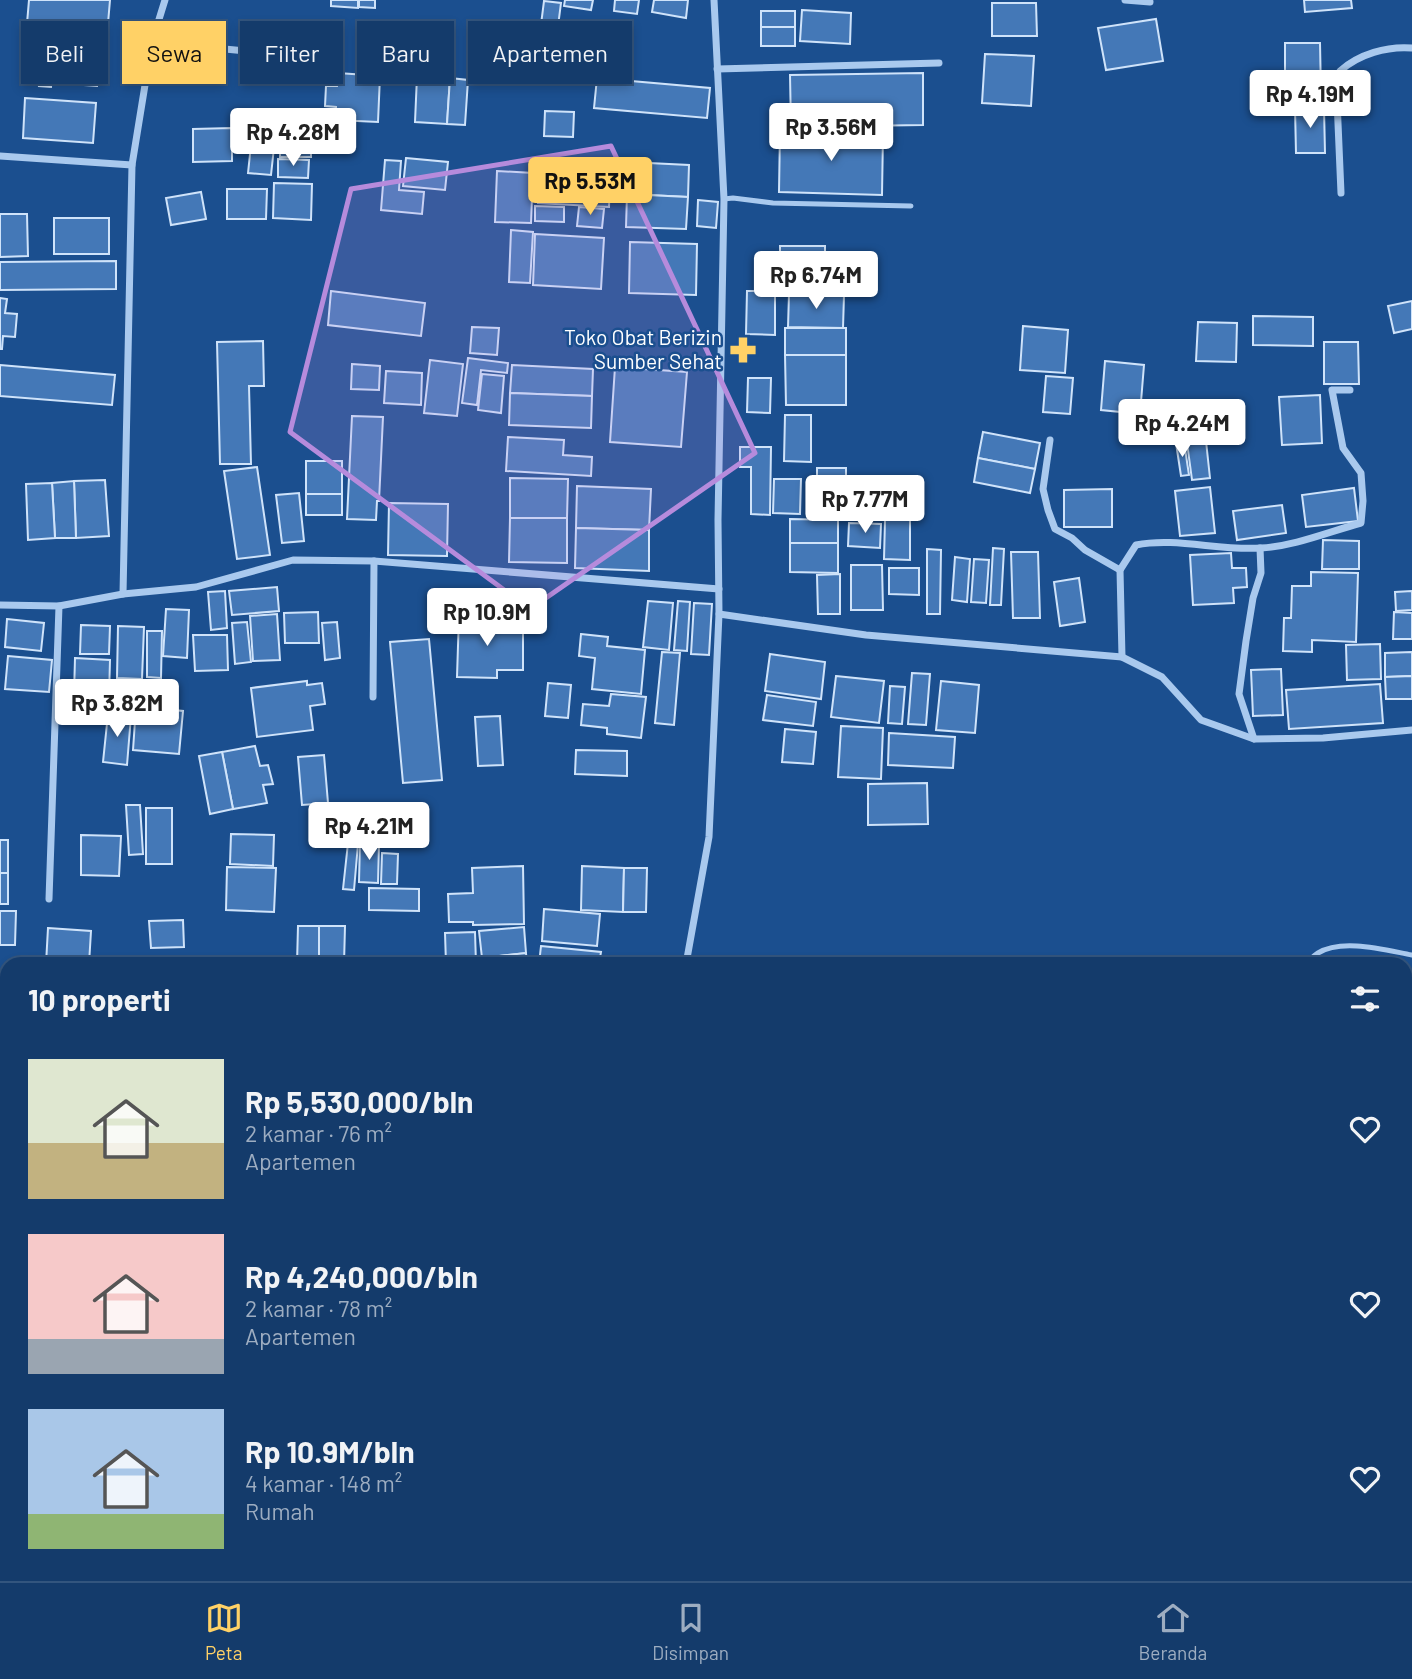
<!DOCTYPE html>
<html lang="id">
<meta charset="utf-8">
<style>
:root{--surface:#143b6b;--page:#1d4271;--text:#f1f3f6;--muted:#9dadc1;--line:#33557e;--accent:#ffd166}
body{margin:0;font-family:Barlow,sans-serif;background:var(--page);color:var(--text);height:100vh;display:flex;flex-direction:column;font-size:26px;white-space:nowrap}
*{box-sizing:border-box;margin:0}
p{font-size:23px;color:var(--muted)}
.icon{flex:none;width:38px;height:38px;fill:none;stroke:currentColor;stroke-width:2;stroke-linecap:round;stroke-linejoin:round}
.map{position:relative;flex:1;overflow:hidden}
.panel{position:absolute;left:0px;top:957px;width:1412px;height:625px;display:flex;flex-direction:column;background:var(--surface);border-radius:21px 21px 0 0;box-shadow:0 4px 10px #0003,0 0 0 2px var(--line)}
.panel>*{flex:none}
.banner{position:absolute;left:21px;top:21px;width:700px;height:63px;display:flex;gap:14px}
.price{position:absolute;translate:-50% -60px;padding:0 16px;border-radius:7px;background:#fff;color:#222;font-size:23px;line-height:46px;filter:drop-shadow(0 2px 4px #0008)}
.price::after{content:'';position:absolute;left:50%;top:42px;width:21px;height:16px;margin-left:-10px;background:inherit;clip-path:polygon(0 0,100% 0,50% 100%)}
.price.current{background:var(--accent);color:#111}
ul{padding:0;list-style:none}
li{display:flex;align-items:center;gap:21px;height:175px;padding:0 28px}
li span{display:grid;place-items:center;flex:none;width:196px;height:140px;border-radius:0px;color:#555}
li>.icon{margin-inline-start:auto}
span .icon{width:84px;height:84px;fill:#fffc;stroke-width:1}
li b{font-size:30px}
h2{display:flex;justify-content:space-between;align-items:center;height:84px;padding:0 28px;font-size:30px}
.chip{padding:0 24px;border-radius:0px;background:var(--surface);box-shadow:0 4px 10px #0003,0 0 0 2px var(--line);font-size:24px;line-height:63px}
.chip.current{background:var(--accent);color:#111}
.tabs{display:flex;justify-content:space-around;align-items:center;height:98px;border-top:2px solid var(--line);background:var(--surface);font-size:19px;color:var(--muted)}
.tabs a{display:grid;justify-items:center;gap:4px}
.tabs .current{color:var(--accent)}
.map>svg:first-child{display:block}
.building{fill:#4478b7;stroke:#cfe3fa;stroke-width:2}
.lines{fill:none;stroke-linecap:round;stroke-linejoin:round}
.service{stroke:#a9c9ee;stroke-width:5}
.minor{stroke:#a9c9ee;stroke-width:7}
.marked{fill:#b68bdc;fill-opacity:0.2;stroke:#b68bdc;stroke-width:5;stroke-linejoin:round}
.labels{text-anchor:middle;stroke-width:5;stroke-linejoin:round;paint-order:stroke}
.poi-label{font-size:21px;fill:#fff;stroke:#1b4f8f;text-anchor:end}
</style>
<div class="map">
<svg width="1412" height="1581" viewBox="0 0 1412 1581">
<rect width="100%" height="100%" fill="#1b4f8f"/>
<g class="building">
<polygon points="29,0 110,0 107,35 55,30 55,38 26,35"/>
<polygon points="331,0 358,0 358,8 331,6"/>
<polygon points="359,0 375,0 375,8 359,7"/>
<polygon points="565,0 593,0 591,10 564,6"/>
<polygon points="615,0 639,0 637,14 614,11"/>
<polygon points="654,0 688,0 686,18 652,12"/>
<polygon points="1304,0 1351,0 1352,8 1305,12"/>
<polygon points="544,1 561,3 556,42 539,40"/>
<polygon points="992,3 1036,3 1037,36 992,36"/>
<polygon points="802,10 851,13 850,44 800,41"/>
<rect x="761" y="11" width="34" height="16"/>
<polygon points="1156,19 1163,61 1106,70 1098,28"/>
<polygon points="563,22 608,27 604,55 560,50"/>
<rect x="761" y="27" width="34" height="19"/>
<polygon points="1285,43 1320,43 1321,94 1285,94"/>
<polygon points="58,53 99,56 97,86 56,83"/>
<polygon points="985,54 1034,56 1031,106 982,103"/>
<polygon points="42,58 54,59 51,87 39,86"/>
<polygon points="338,73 380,76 378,122 336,120 336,107 325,106 326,86 337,86"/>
<polygon points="923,73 923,125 791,127 790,75"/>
<polygon points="417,76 450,78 447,124 415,122"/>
<polygon points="450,78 468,80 465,125 447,124"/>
<polygon points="597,78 710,88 707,118 594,108"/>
<polygon points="25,98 96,103 93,143 23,138"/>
<polygon points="1295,108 1324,108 1325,153 1296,153"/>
<polygon points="545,111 574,112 573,137 544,136"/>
<polygon points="253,126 276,129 271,175 248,173"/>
<polygon points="232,128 232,161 193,162 193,129"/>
<rect x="280" y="129" width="31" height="28"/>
<polygon points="780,131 883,134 882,195 779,192"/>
<polygon points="406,158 448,162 445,190 403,186"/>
<polygon points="278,159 309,160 308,178 278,177"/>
<polygon points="385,160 401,161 399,190 424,192 422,214 381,210"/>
<polygon points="628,162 689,165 688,197 627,194"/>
<polygon points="497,171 533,173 531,223 495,222"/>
<polygon points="539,177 610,180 609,207 538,203"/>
<polygon points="274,183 312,184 311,220 273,218"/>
<polygon points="227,189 267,189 266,219 227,219"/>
<polygon points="201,192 206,219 171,225 166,198"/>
<polygon points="627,194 688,197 686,229 626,227"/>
<polygon points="698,200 718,202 716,228 697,226"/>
<polygon points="535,206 564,207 564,222 535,221"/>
<polygon points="579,207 604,209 602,228 577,226"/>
<polygon points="0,214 27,214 28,256 0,257"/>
<rect x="54" y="218" width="55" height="36"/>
<polygon points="511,230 533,232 530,283 509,282"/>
<polygon points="535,234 604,238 601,289 533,285"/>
<polygon points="630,242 697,244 696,295 629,293"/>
<rect x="780" y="246" width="45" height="45"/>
<polygon points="116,261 116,289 0,290 0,262"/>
<polygon points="331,291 425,303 421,336 328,325"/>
<polygon points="747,291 775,291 775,335 746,334"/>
<polygon points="789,294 844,295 843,328 788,327"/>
<polygon points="0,298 7,299 5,313 17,314 15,337 3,336 2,349 0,349"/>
<polygon points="1412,301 1412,329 1394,333 1388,306"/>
<polygon points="1253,316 1313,317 1313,346 1253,345"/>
<polygon points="1198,322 1237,323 1236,362 1196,361"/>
<polygon points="1023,326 1068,330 1065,373 1020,370"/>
<polygon points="472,327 499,328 497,355 470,353"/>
<rect x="785" y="328" width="61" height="27"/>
<polygon points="263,341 264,386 249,386 251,464 220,464 217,342"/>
<polygon points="1324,342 1358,342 1359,384 1324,384"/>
<polygon points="785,355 846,355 846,405 786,405"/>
<polygon points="468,358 508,363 507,373 481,370 477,405 462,403"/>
<polygon points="430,360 463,364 457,416 424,413"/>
<polygon points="1105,361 1144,365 1140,414 1101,410"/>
<polygon points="352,364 380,366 379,390 351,389"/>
<polygon points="0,365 115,375 112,405 0,396"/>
<polygon points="512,365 593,369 592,396 510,393"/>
<polygon points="615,367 687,372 681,447 610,442"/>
<polygon points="386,371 422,373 421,405 384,403"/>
<polygon points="482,374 504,376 501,413 478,410"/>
<polygon points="1046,376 1073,378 1070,414 1043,412"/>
<polygon points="748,378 771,378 770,413 747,412"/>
<polygon points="510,393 592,396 591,428 509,425"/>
<polygon points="1320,395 1322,443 1282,445 1279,397"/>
<polygon points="785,415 811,415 811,462 784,461"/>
<polygon points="352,416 383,417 379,501 377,501 376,520 347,519"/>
<polygon points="983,432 1040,443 1035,469 978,458"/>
<polygon points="508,437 564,440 563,455 592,457 591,476 506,471"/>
<polygon points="1206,441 1210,478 1192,480 1187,443"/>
<polygon points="1184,442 1189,475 1181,476 1176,443"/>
<polygon points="740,447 771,447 770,515 751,514 751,467 740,467"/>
<polygon points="978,458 1035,469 1030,493 974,482"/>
<rect x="306" y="461" width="36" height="33"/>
<polygon points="257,467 270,555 237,559 224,471"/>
<rect x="817" y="468" width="29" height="44"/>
<polygon points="510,478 568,479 567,518 510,518"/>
<polygon points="774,479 801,479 800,514 773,513"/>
<polygon points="105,480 109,536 76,538 74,481"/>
<polygon points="74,481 76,538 55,538 52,483"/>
<polygon points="52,483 55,538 28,540 26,484"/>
<polygon points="577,486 651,489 649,530 576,528"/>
<polygon points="1210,487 1215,533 1180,536 1175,491"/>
<polygon points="1354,488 1358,521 1306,527 1302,495"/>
<polygon points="1112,489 1112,527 1064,527 1064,490"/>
<polygon points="299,493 304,541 282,543 276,495"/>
<rect x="306" y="494" width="36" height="21"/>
<polygon points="389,503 448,504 447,556 388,555"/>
<polygon points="1282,505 1286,533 1237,540 1233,511"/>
<polygon points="510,518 567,518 567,563 509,562"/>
<polygon points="790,519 838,520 838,543 790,543"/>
<polygon points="885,520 910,520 910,560 884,559"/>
<polygon points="849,523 881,524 880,548 848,546"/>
<polygon points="576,528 649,530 649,571 575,568"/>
<polygon points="1323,540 1359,541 1359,569 1322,569"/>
<polygon points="790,543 838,543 838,573 790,572"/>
<polygon points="993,548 1004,549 1001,605 990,605"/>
<polygon points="927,549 941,550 940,614 927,614"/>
<polygon points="1011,552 1038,552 1040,618 1013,618"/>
<polygon points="1231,553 1232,568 1246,568 1247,587 1233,588 1234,603 1193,605 1190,555"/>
<polygon points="955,557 970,559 967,602 952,600"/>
<polygon points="974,559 989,560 986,603 971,602"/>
<polygon points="851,565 882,565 883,610 851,610"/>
<polygon points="889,568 919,568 919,595 889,594"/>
<polygon points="1311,572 1358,573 1356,642 1312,640 1312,652 1283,651 1284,618 1291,618 1292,586 1311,586"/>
<polygon points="840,574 840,614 818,614 817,575"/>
<polygon points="1079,578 1085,622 1060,626 1054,582"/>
<polygon points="277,587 279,611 232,615 229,591"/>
<polygon points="225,591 227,628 211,630 208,592"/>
<polygon points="1412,591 1412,610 1396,611 1395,592"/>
<polygon points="648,601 673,603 669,650 643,647"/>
<polygon points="678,601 690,602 687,651 674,650"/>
<polygon points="694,603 712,604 709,655 691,654"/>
<polygon points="166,609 189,610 187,658 163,656"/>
<polygon points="318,612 319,643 285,643 284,613"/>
<polygon points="1394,612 1412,613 1412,639 1393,639"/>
<polygon points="277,614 280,660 253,661 250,616"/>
<polygon points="459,615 498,616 498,631 523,631 523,670 497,670 497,678 457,677"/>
<polygon points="7,619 44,623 41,651 5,647"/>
<polygon points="247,622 251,662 235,664 232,623"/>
<polygon points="337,622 340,658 325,660 322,623"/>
<polygon points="81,625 110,626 109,654 80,654"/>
<polygon points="118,626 144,627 142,679 117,678"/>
<polygon points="147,631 162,631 161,678 147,677"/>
<polygon points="581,634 608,637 607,646 645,650 641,694 592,689 595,658 579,656"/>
<polygon points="193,635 227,635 228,670 195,671"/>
<polygon points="429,639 442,780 403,783 390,642"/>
<polygon points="1380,644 1381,679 1347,680 1346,645"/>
<polygon points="662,652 680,653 674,725 655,723"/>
<polygon points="1412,652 1412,676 1385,677 1385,653"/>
<polygon points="770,654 825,662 821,699 765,691"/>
<polygon points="8,656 52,660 49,692 5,689"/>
<polygon points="75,658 110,660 109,696 74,694"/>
<polygon points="1281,669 1283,715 1253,716 1251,670"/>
<polygon points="912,673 930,674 926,725 908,724"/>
<polygon points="836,676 884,681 879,723 831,717"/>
<polygon points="1412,676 1412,699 1386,699 1385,677"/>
<polygon points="307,681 307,685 322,683 325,704 310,706 313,730 257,737 251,688"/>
<polygon points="941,681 979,685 975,733 936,730"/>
<polygon points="548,683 571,685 568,718 545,716"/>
<polygon points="1380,684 1383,723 1289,729 1286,690"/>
<polygon points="890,686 905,687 902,724 888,723"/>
<polygon points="611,694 646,697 641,738 607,734 607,728 581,725 583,704 609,706"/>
<polygon points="767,695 816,702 813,726 763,720"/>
<polygon points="154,708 183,711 179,754 133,750 135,721 153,723"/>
<polygon points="108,714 131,716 127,765 103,762"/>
<polygon points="500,716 503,765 478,766 475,717"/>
<polygon points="841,726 883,728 881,779 838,777"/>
<polygon points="785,729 816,732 813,764 782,762"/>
<polygon points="889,733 955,737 953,768 888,765"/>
<polygon points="255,746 260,766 268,765 273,784 263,785 267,803 233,809 222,752"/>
<polygon points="576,750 627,751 627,776 575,774"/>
<polygon points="222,752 233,809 210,814 199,756"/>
<polygon points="324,755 328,803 302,805 298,757"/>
<polygon points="927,783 928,824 868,825 868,784"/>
<polygon points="126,805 140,805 143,854 129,855"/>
<rect x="146" y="808" width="26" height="56"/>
<polygon points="231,834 274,835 273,866 230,864"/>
<polygon points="81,835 121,836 119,876 81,875"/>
<rect x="0" y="840" width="8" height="33"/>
<polygon points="360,842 379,843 378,883 359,882"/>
<polygon points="348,843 358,844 354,890 343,889"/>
<polygon points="382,853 398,854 397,884 381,884"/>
<polygon points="523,866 524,924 473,925 473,922 449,922 448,894 473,893 472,868"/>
<polygon points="582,866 624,868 623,912 581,910"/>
<polygon points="227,867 276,868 274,912 226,910"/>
<polygon points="624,868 647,868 646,912 623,912"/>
<rect x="0" y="873" width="8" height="31"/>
<polygon points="369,888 419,889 419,911 369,910"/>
<polygon points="544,909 600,914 597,946 542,941"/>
<polygon points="0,911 16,911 15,945 0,945"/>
<polygon points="183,920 184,947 151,948 149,921"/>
<polygon points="298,926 319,926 319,964 297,964"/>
<polygon points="319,926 345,926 344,964 319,964"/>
<polygon points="524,927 526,953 482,958 479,931"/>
<polygon points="48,928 91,931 89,964 46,964"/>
<polygon points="475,932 476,964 446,964 445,933"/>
<polygon points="541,946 601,952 599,964 539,964"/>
<polygon points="526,953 527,964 482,964 482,958"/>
<polygon points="1405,1042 1412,1043 1412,1282 1405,1281"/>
</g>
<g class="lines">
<g class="service">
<polyline points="724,199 733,198 773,203 911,206"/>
<path d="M1305,964C1309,961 1313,956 1318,953C1342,938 1385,950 1412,955"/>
<polyline points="1405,1307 1412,1308"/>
<polyline points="215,1581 215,1576"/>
</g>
<g class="minor">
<polyline points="714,0 724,199 718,520 719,614 866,635 1122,657 1162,677 1201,720 1254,739 1323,738 1412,730"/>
<polyline points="1125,0 1150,2"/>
<polyline points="152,42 339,60"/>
<polyline points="717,69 939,63"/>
<polyline points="0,156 132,165"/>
<path d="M1341,193L1337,100L1340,71C1359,54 1387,46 1412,48"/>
<polyline points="1050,440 1043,489 1048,510 1055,529 1072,538 1085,550 1120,570"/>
<polyline points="123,594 132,165 152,42 165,0"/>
<polyline points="0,605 59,606 123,594 196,587 293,560 374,561 719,589"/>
<path d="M1122,657L1120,570L1136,545C1176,537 1219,551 1261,548C1295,546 1328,532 1361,523L1363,501L1361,473L1343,448L1332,390H1350"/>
<polyline points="373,697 374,561"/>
<polyline points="1254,739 1239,694 1246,641 1253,598 1261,573 1260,548"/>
<polyline points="49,899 59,606"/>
<polyline points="686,964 709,837 719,614"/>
</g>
</g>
<path class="marked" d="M611,146L755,453L530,609L290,432L351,189Z"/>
<defs>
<g id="pharmacy-bare" transform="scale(2.1)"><path d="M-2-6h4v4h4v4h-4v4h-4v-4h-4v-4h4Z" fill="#ffd166" stroke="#1b4f8f" stroke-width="2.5" paint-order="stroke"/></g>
</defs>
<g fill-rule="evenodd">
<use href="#pharmacy-bare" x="743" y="350"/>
</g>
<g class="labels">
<g class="poi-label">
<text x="722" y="345">Toko Obat Berizin<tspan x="722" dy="24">Sumber Sehat</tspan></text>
</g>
</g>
</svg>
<b class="price" style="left:1310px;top:130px">Rp 4.19M</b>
<b class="price" style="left:831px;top:163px">Rp 3.56M</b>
<b class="price" style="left:293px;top:168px">Rp 4.28M</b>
<b class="price current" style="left:590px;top:217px">Rp 5.53M</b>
<b class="price" style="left:816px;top:311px">Rp 6.74M</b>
<b class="price" style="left:1182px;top:459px">Rp 4.24M</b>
<b class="price" style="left:865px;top:535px">Rp 7.77M</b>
<b class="price" style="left:487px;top:648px">Rp 10.9M</b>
<b class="price" style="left:117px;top:739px">Rp 3.82M</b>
<b class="price" style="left:369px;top:862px">Rp 4.21M</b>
<div class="banner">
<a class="chip">Beli</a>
<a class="chip current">Sewa</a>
<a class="chip">Filter</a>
<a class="chip">Baru</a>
<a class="chip">Apartemen</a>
</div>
<section class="panel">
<h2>10 properti<svg class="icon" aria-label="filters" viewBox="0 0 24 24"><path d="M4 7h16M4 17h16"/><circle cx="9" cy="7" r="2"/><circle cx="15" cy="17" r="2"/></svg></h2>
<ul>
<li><span style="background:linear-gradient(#dfe7d0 60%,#c2b280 0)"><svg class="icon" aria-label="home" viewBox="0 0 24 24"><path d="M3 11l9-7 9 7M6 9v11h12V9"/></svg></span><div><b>Rp 5,530,000/bln</b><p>2 kamar · 76 m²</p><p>Apartemen</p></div><svg class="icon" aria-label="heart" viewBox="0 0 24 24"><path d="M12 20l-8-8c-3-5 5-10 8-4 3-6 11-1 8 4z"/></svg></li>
<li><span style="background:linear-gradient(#f6c9c9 75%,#9aa5b1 0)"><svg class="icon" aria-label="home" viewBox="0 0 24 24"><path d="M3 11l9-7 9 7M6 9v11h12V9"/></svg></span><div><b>Rp 4,240,000/bln</b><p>2 kamar · 78 m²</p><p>Apartemen</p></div><svg class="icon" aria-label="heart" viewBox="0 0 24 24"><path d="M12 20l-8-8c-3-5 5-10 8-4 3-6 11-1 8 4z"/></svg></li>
<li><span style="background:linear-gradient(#a9c7e8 75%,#8fb573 0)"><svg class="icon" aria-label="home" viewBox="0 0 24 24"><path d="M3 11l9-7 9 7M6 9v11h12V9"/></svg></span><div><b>Rp 10.9M/bln</b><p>4 kamar · 148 m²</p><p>Rumah</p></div><svg class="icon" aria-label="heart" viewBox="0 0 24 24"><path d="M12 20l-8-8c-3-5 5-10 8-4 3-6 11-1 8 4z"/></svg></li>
</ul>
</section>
</div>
<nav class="tabs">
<a class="current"><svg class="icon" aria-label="map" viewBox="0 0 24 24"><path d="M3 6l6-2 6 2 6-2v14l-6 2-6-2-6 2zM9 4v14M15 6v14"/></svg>Peta</a>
<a><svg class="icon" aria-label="saved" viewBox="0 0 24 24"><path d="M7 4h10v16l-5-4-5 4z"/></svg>Disimpan</a>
<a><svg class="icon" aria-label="home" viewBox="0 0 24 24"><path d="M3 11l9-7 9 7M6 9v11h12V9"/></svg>Beranda</a>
</nav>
